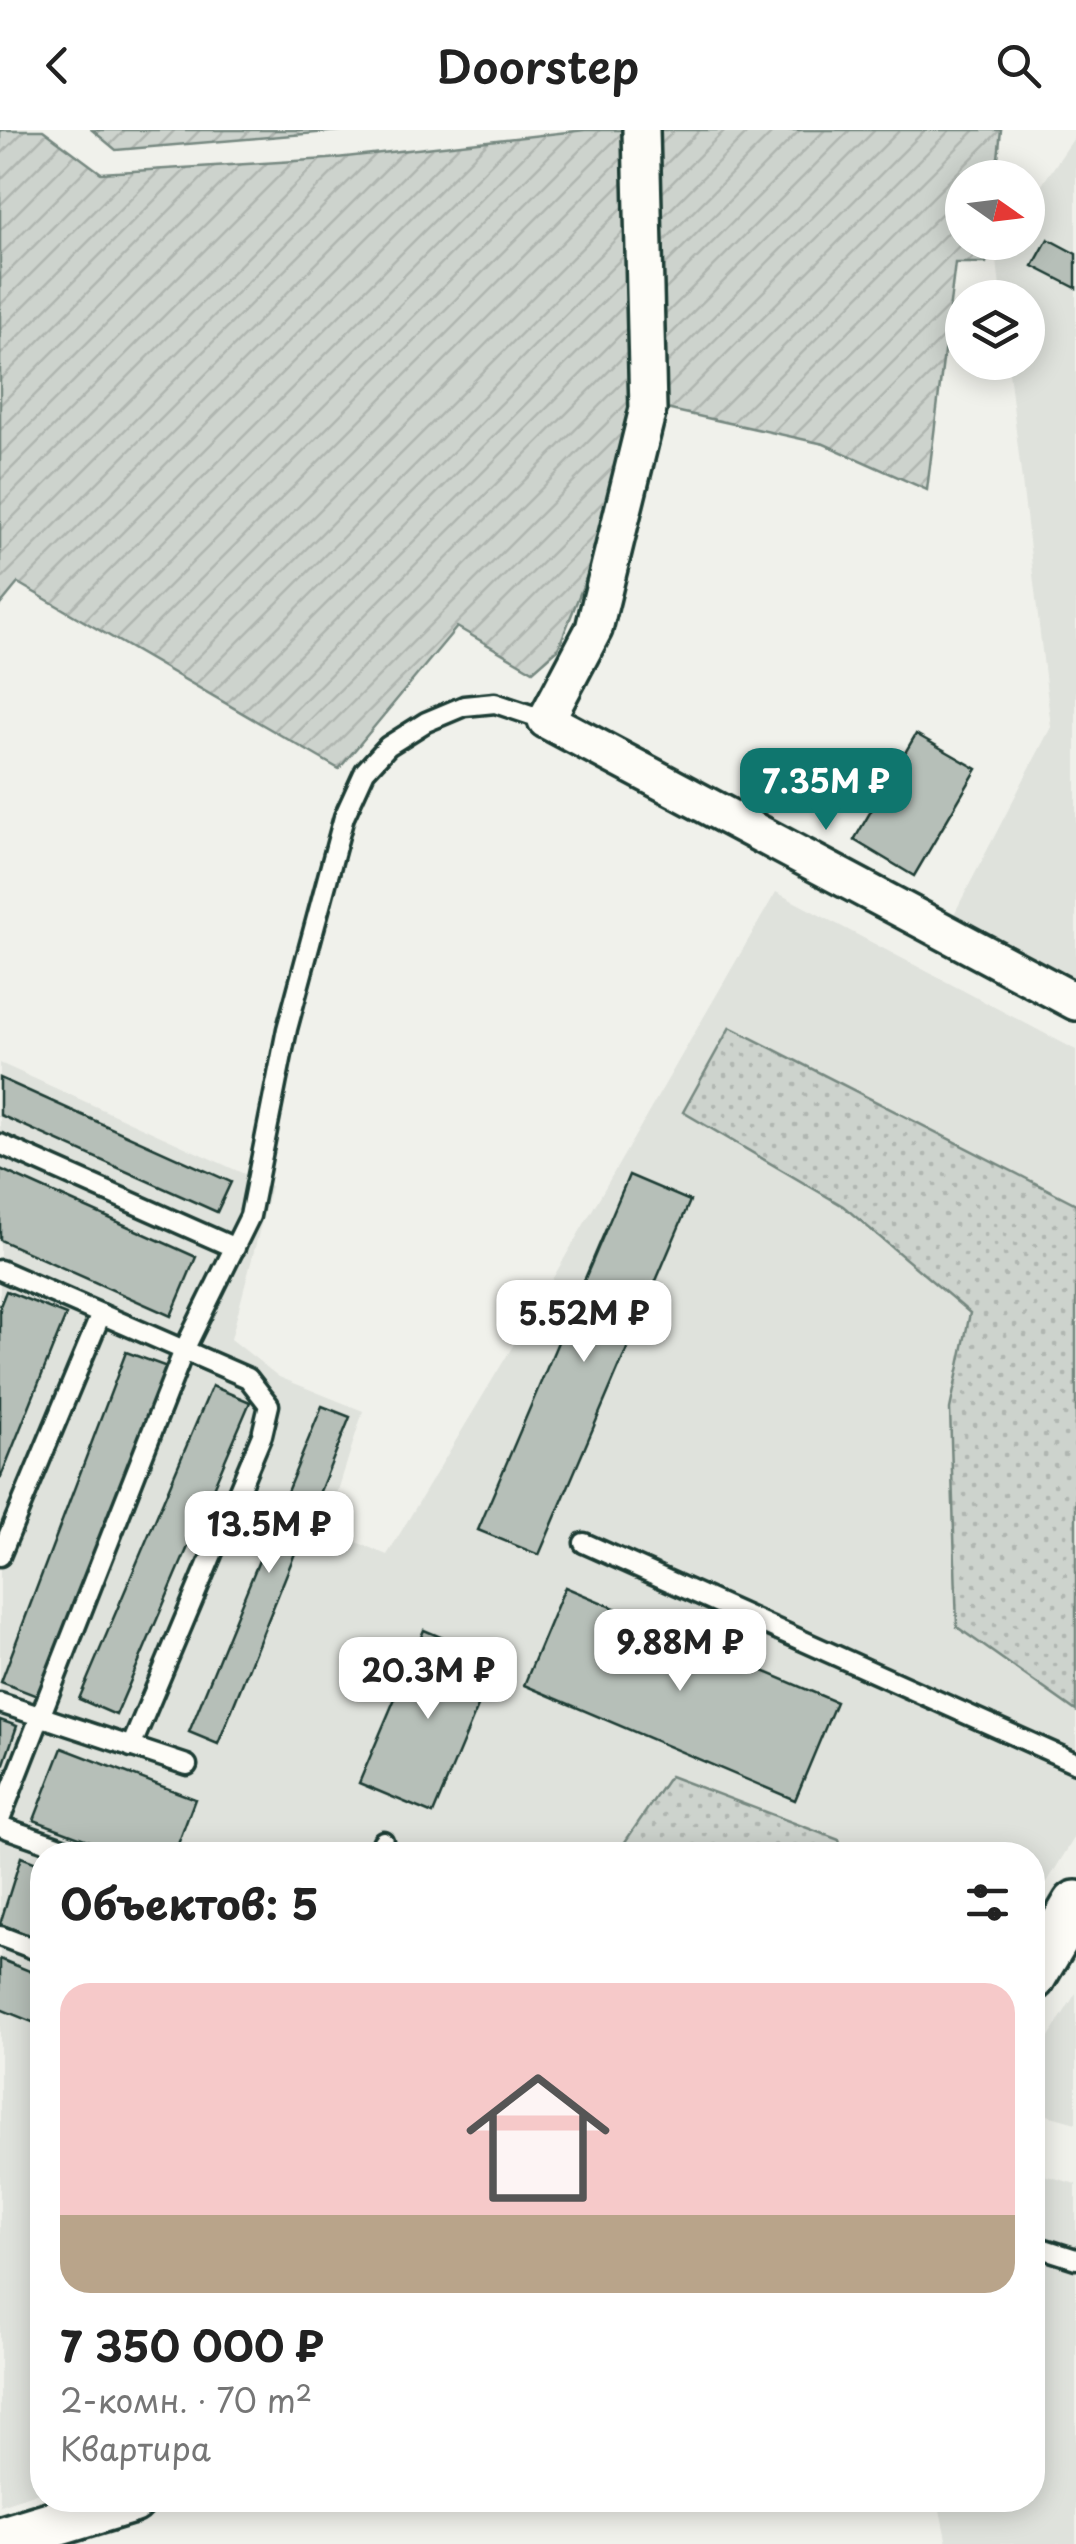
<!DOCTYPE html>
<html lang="ru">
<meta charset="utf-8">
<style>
:root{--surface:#fff;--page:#f6f6f6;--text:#222;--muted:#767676;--accent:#0f766e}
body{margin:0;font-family:"Playpen Sans",sans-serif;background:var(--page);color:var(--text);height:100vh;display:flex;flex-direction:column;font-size:38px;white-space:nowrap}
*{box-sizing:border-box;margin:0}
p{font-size:32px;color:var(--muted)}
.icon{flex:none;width:55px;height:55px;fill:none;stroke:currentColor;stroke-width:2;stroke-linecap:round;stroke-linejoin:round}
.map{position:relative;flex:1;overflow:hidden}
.details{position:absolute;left:30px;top:1712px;width:1015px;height:670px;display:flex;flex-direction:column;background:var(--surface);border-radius:40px;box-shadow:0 5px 25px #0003}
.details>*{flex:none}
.needle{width:65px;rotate:104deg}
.controls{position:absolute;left:945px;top:30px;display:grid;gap:20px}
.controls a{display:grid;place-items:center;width:100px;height:100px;border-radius:50%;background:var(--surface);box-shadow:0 5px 25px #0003;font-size:50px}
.price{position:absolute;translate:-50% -85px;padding:0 22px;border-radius:20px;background:#fff;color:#222;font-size:32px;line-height:65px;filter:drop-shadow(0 2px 5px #0008)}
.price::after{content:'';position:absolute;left:50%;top:60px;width:30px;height:22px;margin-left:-15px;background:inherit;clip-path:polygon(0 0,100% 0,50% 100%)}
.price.selected{background:var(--accent);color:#fff}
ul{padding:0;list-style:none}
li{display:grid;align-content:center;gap:20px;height:530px;padding:0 30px}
li span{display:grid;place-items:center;height:310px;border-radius:30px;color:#555}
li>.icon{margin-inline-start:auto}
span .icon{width:180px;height:180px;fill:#fffc;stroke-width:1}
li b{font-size:42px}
h2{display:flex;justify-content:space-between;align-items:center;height:120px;padding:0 30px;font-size:42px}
header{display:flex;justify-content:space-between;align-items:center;height:130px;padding:0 30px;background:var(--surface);font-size:45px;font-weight:600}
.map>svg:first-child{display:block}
.built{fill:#dfe2dc}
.grass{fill:url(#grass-dots);stroke:#768880;stroke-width:2.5}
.garden{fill:url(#garden-furrows);stroke:#768880;stroke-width:2.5}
.building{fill:#b6bfb8;stroke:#1f3d34;stroke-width:2.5}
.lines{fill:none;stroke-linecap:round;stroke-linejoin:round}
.service-casing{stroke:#1f3d34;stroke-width:25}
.minor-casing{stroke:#1f3d34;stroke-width:42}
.tertiary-casing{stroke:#1f3d34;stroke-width:52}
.service{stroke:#fdfcf7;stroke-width:18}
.minor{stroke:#fdfcf7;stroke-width:35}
.tertiary{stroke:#fdfcf7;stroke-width:45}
</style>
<header><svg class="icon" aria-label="back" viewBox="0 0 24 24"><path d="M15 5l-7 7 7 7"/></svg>Doorstep<svg class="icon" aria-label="search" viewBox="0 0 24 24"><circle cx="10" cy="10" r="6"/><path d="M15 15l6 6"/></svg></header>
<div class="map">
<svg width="1076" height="2414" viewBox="0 0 1076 2414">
<defs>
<pattern id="grass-dots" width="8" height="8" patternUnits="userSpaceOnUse" patternTransform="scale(2.5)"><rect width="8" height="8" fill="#cdd3cd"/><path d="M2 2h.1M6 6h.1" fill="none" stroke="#b0b6b1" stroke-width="1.8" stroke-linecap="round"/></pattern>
<pattern id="garden-furrows" width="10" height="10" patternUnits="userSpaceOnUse" patternTransform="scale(2.5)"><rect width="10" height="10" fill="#cdd3cd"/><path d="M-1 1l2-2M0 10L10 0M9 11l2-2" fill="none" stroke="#b0b6b1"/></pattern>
</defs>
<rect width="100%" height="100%" fill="#f0f1eb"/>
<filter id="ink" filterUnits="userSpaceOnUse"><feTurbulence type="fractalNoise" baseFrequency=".01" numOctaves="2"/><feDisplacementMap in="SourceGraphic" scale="20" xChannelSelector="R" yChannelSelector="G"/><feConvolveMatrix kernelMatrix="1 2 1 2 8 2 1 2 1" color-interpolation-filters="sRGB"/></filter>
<g filter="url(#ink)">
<g class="built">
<polygon points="1076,5 1076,858 950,792 1051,597 1008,233 1028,232 1028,168 1001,167 996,121 1002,113 1028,112 1028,75"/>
<polygon points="776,762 1076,920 1076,1705 1033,1775 1032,1725 42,1725 42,2361 0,2375 0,933 271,1056 231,1209 279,1247 363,1281 326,1399 387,1425 535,1179"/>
<polygon points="1076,1863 1076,1993 1033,1981 1032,1934"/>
<polygon points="1033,2042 1076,2054 1076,2414 947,2414 938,2370 1032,2370"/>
</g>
<g class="grass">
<polygon points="730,897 1076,1074 1076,1581 957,1497 950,1279 970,1183 843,1076 683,982"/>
<polygon points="670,1646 839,1710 843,1725 616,1725"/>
</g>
<g class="garden">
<polygon points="0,0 43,0 101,43 328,29 585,0 630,0 638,267 596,423 558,519 533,541 457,497 339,639 18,453 0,475"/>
<polygon points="92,0 351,0 116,20"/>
<polygon points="659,0 1001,0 996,47 962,48 962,112 989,113 986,133 955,133 927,360 824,314 657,277"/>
</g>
<g class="building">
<polygon points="1048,109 1076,124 1076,158 1033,136"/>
<polygon points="916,604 977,639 914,746 854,710"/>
<polygon points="0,948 231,1052 217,1082 0,985"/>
<polygon points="0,1039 196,1127 171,1186 0,1110"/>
<polygon points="629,1045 690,1071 539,1425 478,1400"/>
<polygon points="6,1161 66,1185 0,1349 0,1176"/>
<polygon points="126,1222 167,1237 42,1568 1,1552"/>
<polygon points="212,1256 250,1272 116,1585 79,1569"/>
<polygon points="322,1276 350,1287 218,1614 189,1602"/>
<polygon points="565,1457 836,1572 795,1670 524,1555"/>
<polygon points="424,1500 497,1531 433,1684 359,1653"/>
<polygon points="0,1590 17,1596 0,1645"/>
<polygon points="62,1618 195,1669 174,1725 127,1725 34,1690"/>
<polygon points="21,1727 42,1735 42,1810 0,1794"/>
<polygon points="0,1829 42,1846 42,1896 0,1879"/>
</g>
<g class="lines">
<g class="service-casing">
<g id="service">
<polyline points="0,1014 235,1118"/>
<polyline points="0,1140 101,1184 0,1426"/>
<polyline points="101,1184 248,1248 269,1275 262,1305 131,1617"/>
<polyline points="584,1413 1076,1633"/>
<polyline points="0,1573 187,1635"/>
<polyline points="0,1689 184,1220 250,1086 287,899 344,687 365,641 388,616 426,592 464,576 495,573 546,590"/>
<polyline points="0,1696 83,1725"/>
<polyline points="377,1725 383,1711"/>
<polyline points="0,1806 42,1822"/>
<polyline points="1032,2115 1076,2129"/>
</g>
</g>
<g class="minor-casing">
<polyline id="minor" points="641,0 648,279 594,499 546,590 1076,872"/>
</g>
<g class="tertiary-casing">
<g id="tertiary">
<polyline points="1032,1848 1076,1774"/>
<polyline points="0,2410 132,2370"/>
</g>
</g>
<use href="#service" class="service"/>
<use href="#minor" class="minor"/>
<use href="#tertiary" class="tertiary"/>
</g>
</g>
</svg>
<div class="controls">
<a><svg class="needle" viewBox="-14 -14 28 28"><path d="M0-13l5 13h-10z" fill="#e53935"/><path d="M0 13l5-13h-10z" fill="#767676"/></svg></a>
<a><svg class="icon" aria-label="layers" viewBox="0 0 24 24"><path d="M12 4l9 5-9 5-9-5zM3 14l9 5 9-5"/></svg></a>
</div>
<b class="price selected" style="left:826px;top:703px">7.35M ₽</b>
<b class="price" style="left:584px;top:1235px">5.52M ₽</b>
<b class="price" style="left:269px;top:1446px">13.5M ₽</b>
<b class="price" style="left:680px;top:1564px">9.88M ₽</b>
<b class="price" style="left:428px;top:1592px">20.3M ₽</b>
<section class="details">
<h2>Объектов: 5<svg class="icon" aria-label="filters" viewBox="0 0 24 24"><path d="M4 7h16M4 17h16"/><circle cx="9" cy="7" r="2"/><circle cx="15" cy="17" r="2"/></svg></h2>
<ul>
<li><span style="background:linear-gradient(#f6c9c9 75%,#b9a48a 0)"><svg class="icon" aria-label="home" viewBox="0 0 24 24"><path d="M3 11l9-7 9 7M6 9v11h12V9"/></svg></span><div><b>7 350 000 ₽</b><p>2-комн. · 70 m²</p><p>Квартира</p></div></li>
</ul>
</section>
</div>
